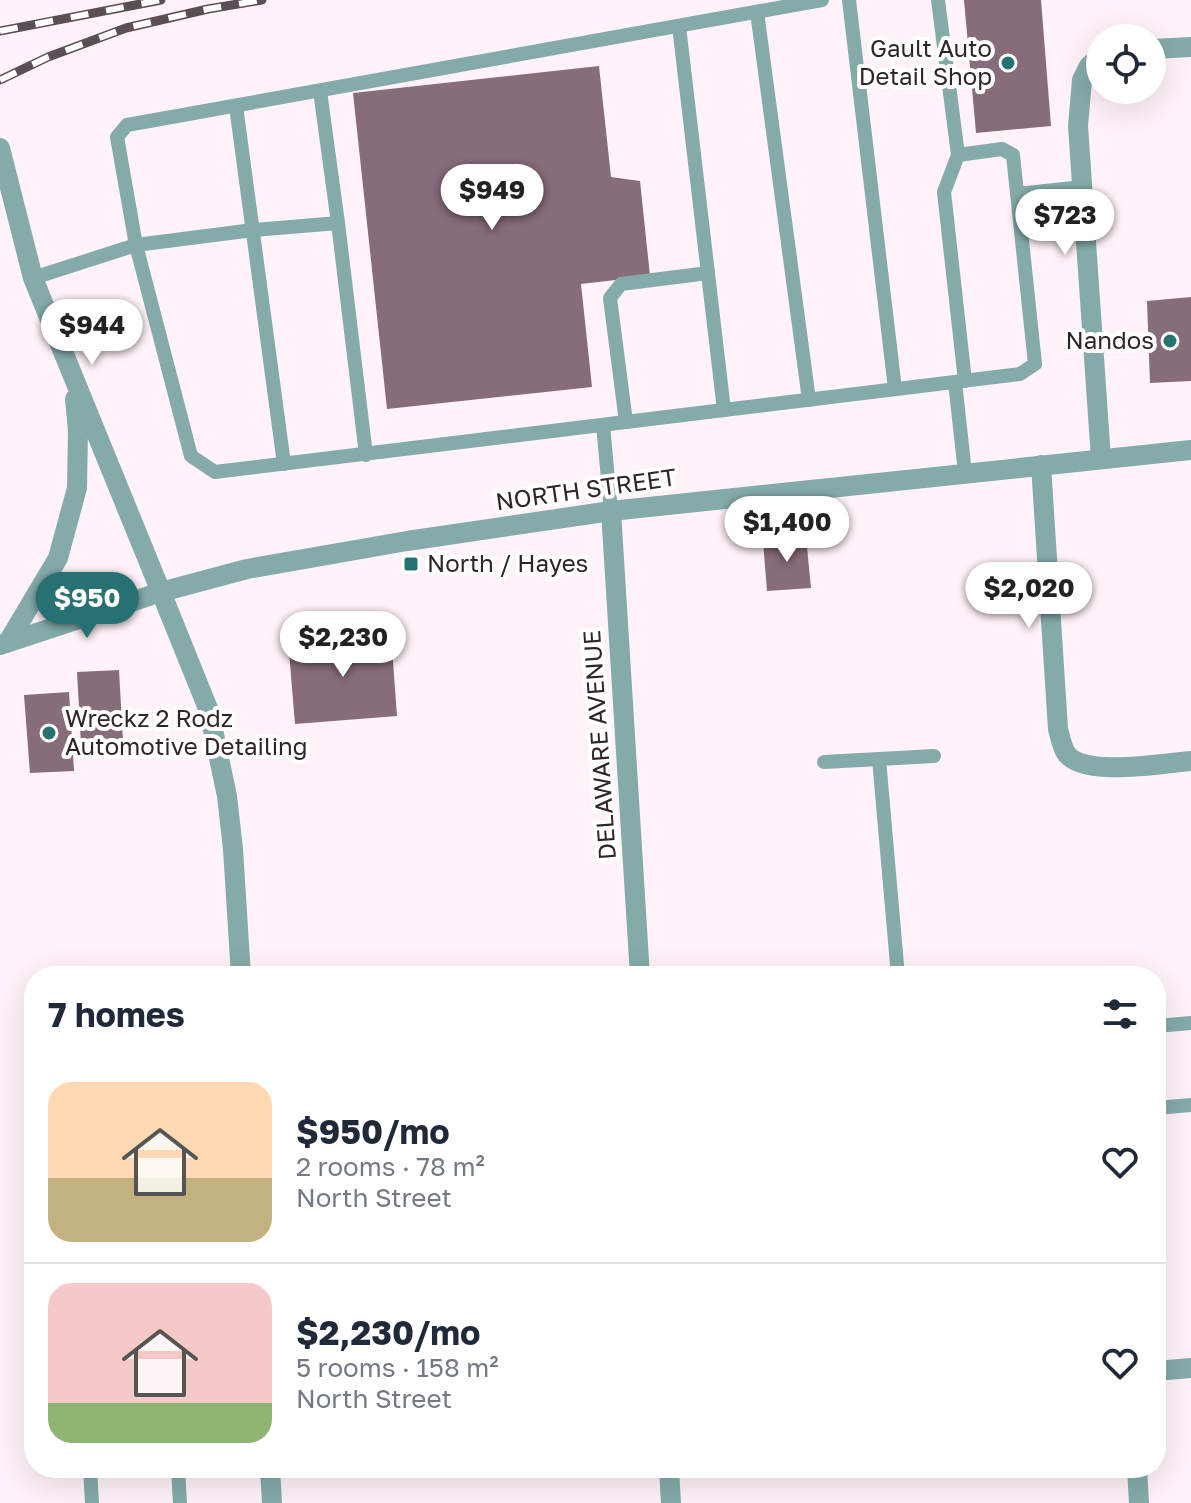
<!DOCTYPE html>
<meta charset="utf-8">
<style>
:root{--surface:#fff;--page:#f2f2f3;--text:#1f2937;--muted:#747a83;--line:#e0e1e3;--accent:#277172}
body{margin:0;font-family:"Golos Text",sans-serif;background:var(--page);color:var(--text);height:100vh;display:flex;flex-direction:column;font-size:30px;white-space:nowrap}
*{box-sizing:border-box;margin:0}
p{font-size:26px;color:var(--muted)}
.icon{flex:none;width:44px;height:44px;fill:none;stroke:currentColor;stroke-width:2;stroke-linecap:round;stroke-linejoin:round}
.map{position:relative;flex:1;overflow:hidden}
.sheet{position:absolute;left:24px;top:966px;width:1142px;height:512px;display:flex;flex-direction:column;background:var(--surface);border-radius:32px;box-shadow:0 8px 32px #0002}
.sheet>*{flex:none}
.fabs{position:absolute;left:1086px;top:24px;display:grid;gap:16px}
.fabs a{display:grid;place-items:center;width:80px;height:80px;border-radius:50%;background:var(--surface);box-shadow:0 8px 32px #0002;font-size:40px}
.price{position:absolute;translate:-50% -68px;padding:0 18px;border-radius:28px;background:#fff;color:#222;font-size:26px;line-height:52px;filter:drop-shadow(0 2px 4px #0008)}
.price::after{content:'';position:absolute;left:50%;top:48px;width:24px;height:18px;margin-left:-12px;background:inherit;clip-path:polygon(0 0,100% 0,50% 100%)}
.price.selected{background:var(--accent);color:#fff}
ul{padding:0;list-style:none}
li{display:flex;align-items:center;gap:24px;height:200px;padding:0 24px}
li+li{border-top:2px solid var(--line)}
li span{display:grid;place-items:center;flex:none;width:224px;height:160px;border-radius:24px;color:#555}
li>.icon{margin-inline-start:auto}
span .icon{width:96px;height:96px;fill:#fffc;stroke-width:1}
li b{font-size:34px}
h2{display:flex;justify-content:space-between;align-items:center;height:96px;padding:0 24px;font-size:34px}
.map>svg:first-child{display:block}
.building{fill:#876c7a}
.lines{fill:none;stroke-linecap:round;stroke-linejoin:round}
.service{stroke:#84abaa;stroke-width:14}
.minor{stroke:#84abaa;stroke-width:20}
.tertiary{stroke:#84abaa;stroke-width:20}
.rail-casing{stroke:#5b4f55;stroke-width:9}
.rail{stroke:#fff;stroke-width:6;stroke-dasharray:18;stroke-linecap:butt}
.poi-dot{fill:#277172;stroke:#fff;stroke-width:3}
.labels{text-anchor:middle;stroke-width:8;stroke-linejoin:round;paint-order:stroke}
.poi-label{font-size:24px;fill:#30242a;stroke:#fff;text-anchor:end}
.street-label{font-size:24px;fill:#30242a;stroke:#fff}
</style>
<div class="map">
<svg width="1191" height="1503" viewBox="0 0 1191 1503">
<rect width="100%" height="100%" fill="#fff2f8"/>
<g class="building">
<polygon points="964,0 1041,0 1051,126 976,133"/>
<polygon points="599,66 611,177 640,181 650,276 581,284 592,387 387,409 353,93"/>
<polygon points="1191,297 1191,381 1150,383 1147,301"/>
<polygon points="806,537 811,588 767,591 763,541"/>
<polygon points="391,634 397,716 295,724 289,652 301,641"/>
<polygon points="119,670 123,742 81,744 77,672"/>
<polygon points="69,692 74,771 30,773 24,695"/>
</g>
<g class="lines">
<g class="service">
<polyline points="849,0 895,389"/>
<polyline points="757,12 809,400"/>
<polyline points="679,26 724,410"/>
<polyline points="320,91 338,223 253,230 136,245 191,456 215,472 1020,374 1035,364 1013,155 1002,149 958,155 938,0"/>
<polyline points="236,106 284,464"/>
<polyline points="958,155 944,192 965,381"/>
<polyline points="1017,194 1083,187"/>
<polyline points="338,223 366,455"/>
<polyline points="33,278 136,245 117,137 127,125 822,0"/>
<polyline points="955,382 965,473"/>
<polyline points="626,422 610,298 621,284 708,273"/>
<polyline points="603,425 611,511"/>
<polyline points="879,759 934,756"/>
<polyline points="824,762 879,759 898,976"/>
<polyline points="1156,1026 1191,1023"/>
<polyline points="1156,1108 1191,1105"/>
<polyline points="90,1468 92,1503"/>
<polyline points="178,1468 180,1503"/>
</g>
<g class="minor">
<polyline points="1152,49 1191,47"/>
<polyline points="1100,57 1089,66 1082,80 1078,126 1101,459"/>
<path d="M1041,465L1058,729C1060,736 1062,747 1066,753C1083,778 1163,763 1191,761"/>
<polyline points="611,511 640,976"/>
<polyline points="161,592 209,711 227,796 233,849 241,976"/>
<polyline points="1156,1371 1191,1368"/>
<polyline points="270,1468 272,1503"/>
<polyline points="669,1468 671,1503"/>
<polyline points="1137,1468 1139,1503"/>
</g>
<g class="tertiary">
<polyline points="0,148 33,278 161,592"/>
<polyline points="8,642 58,558 77,488 78,431 75,399"/>
<polyline points="0,645 161,592 247,569 407,541 611,511 1191,450"/>
</g>
<g class="rail-casing">
<g id="rail">
<polyline points="0,31 161,0"/>
<polyline points="0,80 48,57 126,28 208,9 262,0"/>
</g>
</g>
<use href="#rail" class="rail"/>
</g>
<g class="poi-dot">
<circle cx="1008" cy="63" r="8"/>
<circle cx="1170" cy="341" r="8"/>
<rect x="403" y="556" width="16" height="16" rx="4"/>
<circle cx="49" cy="733" r="8"/>
</g>
<g class="labels">
<g class="poi-label">
<text x="992" y="57">Gault Auto<tspan x="992" dy="28">Detail Shop</tspan></text>
<text x="1154" y="349">Nandos</text>
<text x="427" y="572" text-anchor="start">North / Hayes</text>
<text x="65" y="727" text-anchor="start">Wreckz 2 Rodz<tspan x="65" dy="28">Automotive Detailing</tspan></text>
</g>
<g class="street-label">
<text transform="translate(586 490) rotate(-8)" y="8">NORTH STREET</text>
<text transform="translate(600 745) rotate(-94)" y="8">DELAWARE AVENUE</text>
</g>
</g>
</svg>
<div class="fabs">
<a><svg class="icon" aria-label="locate" viewBox="0 0 24 24"><circle cx="12" cy="12" r="6"/><path d="M12 2v4M12 18v4M2 12h4M18 12h4"/></svg></a>
</div>
<b class="price" style="left:492px;top:232px">$949</b>
<b class="price" style="left:1065px;top:257px">$723</b>
<b class="price" style="left:92px;top:367px">$944</b>
<b class="price" style="left:787px;top:564px">$1,400</b>
<b class="price" style="left:1029px;top:630px">$2,020</b>
<b class="price selected" style="left:87px;top:640px">$950</b>
<b class="price" style="left:343px;top:679px">$2,230</b>
<section class="sheet">
<h2>7 homes<svg class="icon" aria-label="filters" viewBox="0 0 24 24"><path d="M4 7h16M4 17h16"/><circle cx="9" cy="7" r="2"/><circle cx="15" cy="17" r="2"/></svg></h2>
<ul>
<li><span style="background:linear-gradient(#ffd9b3 60%,#c2b280 0)"><svg class="icon" aria-label="home" viewBox="0 0 24 24"><path d="M3 11l9-7 9 7M6 9v11h12V9"/></svg></span><div><b>$950/mo</b><p>2 rooms · 78 m²</p><p>North Street</p></div><svg class="icon" aria-label="heart" viewBox="0 0 24 24"><path d="M12 20l-8-8c-3-5 5-10 8-4 3-6 11-1 8 4z"/></svg></li>
<li><span style="background:linear-gradient(#f6c9c9 75%,#8fb573 0)"><svg class="icon" aria-label="home" viewBox="0 0 24 24"><path d="M3 11l9-7 9 7M6 9v11h12V9"/></svg></span><div><b>$2,230/mo</b><p>5 rooms · 158 m²</p><p>North Street</p></div><svg class="icon" aria-label="heart" viewBox="0 0 24 24"><path d="M12 20l-8-8c-3-5 5-10 8-4 3-6 11-1 8 4z"/></svg></li>
</ul>
</section>
</div>
